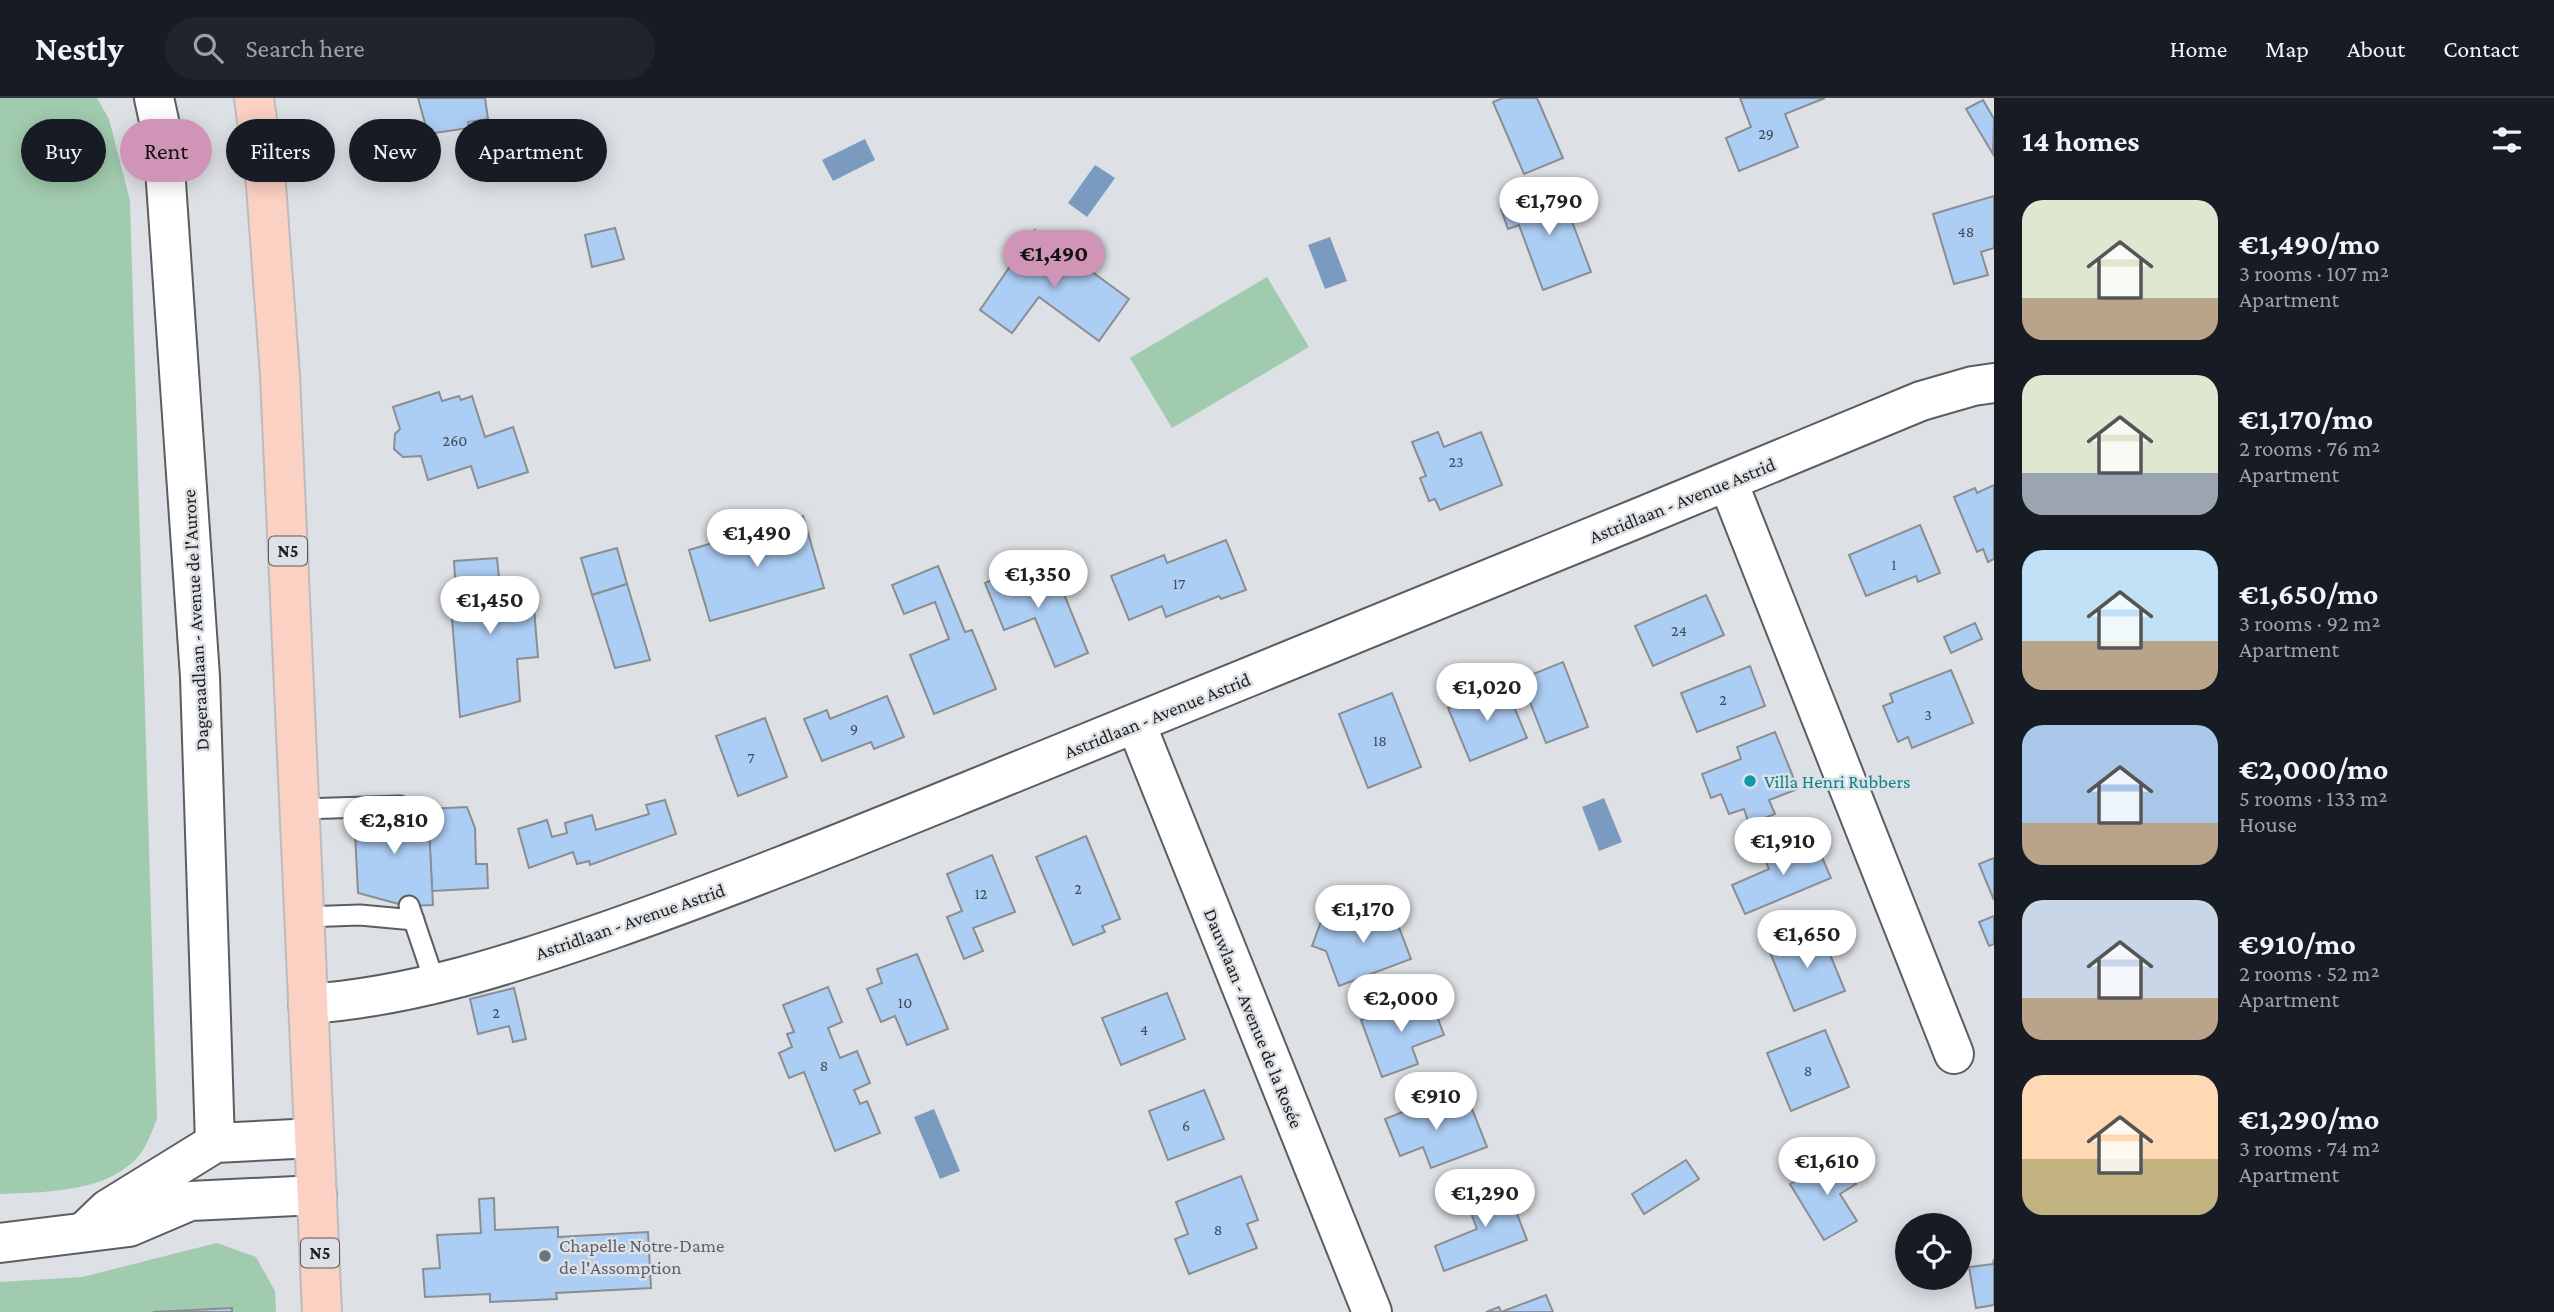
<!DOCTYPE html>
<meta charset="utf-8">
<style>
:root{--surface:#171b24;--page:#20242c;--text:#f1f3f6;--muted:#9ea1a6;--line:#363941;--accent:#d094b6}
body{margin:0;font-family:"Crimson Pro",serif;background:var(--page);color:var(--text);height:100vh;display:flex;flex-direction:column;font-size:26px;white-space:nowrap}
*{box-sizing:border-box;margin:0}
p{font-size:23px;color:var(--muted)}
.icon{flex:none;width:38px;height:38px;fill:none;stroke:currentColor;stroke-width:2;stroke-linecap:round;stroke-linejoin:round}
.map{position:relative;flex:1;overflow:hidden}
.sheet{display:flex;flex-direction:column;background:var(--surface);width:560px}
.sheet>*{flex:none}
.banner{position:absolute;left:21px;top:21px;width:665px;height:63px;display:flex;gap:14px}
.controls{position:absolute;left:1895px;top:1115px;display:grid;gap:14px}
.controls a{display:grid;place-items:center;width:77px;height:77px;border-radius:50%;background:var(--surface);box-shadow:0 4px 18px #0003;font-size:35px}
.price{position:absolute;translate:-50% -60px;padding:0 16px;border-radius:24px;background:#fff;color:#222;font-size:23px;line-height:46px;filter:drop-shadow(0 2px 4px #0008)}
.price::after{content:'';position:absolute;left:50%;top:42px;width:21px;height:16px;margin-left:-10px;background:inherit;clip-path:polygon(0 0,100% 0,50% 100%)}
.price.active{background:var(--accent);color:#111}
ul{padding:0;list-style:none}
li{display:flex;align-items:center;gap:21px;height:175px;padding:0 28px}
li span{display:grid;place-items:center;flex:none;width:196px;height:140px;border-radius:21px;color:#555}
li>.icon{margin-inline-start:auto}
span .icon{width:84px;height:84px;fill:#fffc;stroke-width:1}
li b{font-size:30px}
h2{display:flex;justify-content:space-between;align-items:center;height:84px;padding:0 28px;font-size:30px}
.tag{padding:0 24px;border-radius:32px;background:var(--surface);box-shadow:0 4px 18px #0003;font-size:24px;line-height:63px}
.tag.active{background:var(--accent);color:#111}
header{display:flex;align-items:center;gap:42px;box-sizing:border-box;height:98px;padding:0 35px;background:var(--surface);border-bottom:2px solid var(--line)}
header strong{font-size:33px}
nav{display:flex;gap:38px;margin-inline-start:auto;font-size:24px}
.search{width:490px;height:63px;background:var(--page);display:flex;align-items:center;gap:18px;box-sizing:border-box;padding:0 24px;border-radius:38px;color:var(--muted);font-size:26px}
main{display:flex;flex:1;min-height:0}
.map>svg:first-child{display:block}
.green{fill:#a1cbae}
.water{fill:#7b9abf}
.building{fill:#accdf4;stroke:#8b8e91;stroke-width:2}
.lines{fill:none;stroke-linecap:round;stroke-linejoin:round}
.lane-casing{stroke:#5b5e61;stroke-width:23}
.street-casing{stroke:#5b5e61;stroke-width:42}
.primary-casing{stroke:#bcbcbc;stroke-width:42}
.lane{stroke:#fff;stroke-width:19}
.street{stroke:#fff;stroke-width:38}
.primary{stroke:#fad1c3;stroke-width:38}
.culture-dot{fill:#0f9aa8;stroke:#dde0e4;stroke-width:2.5}
.worship-dot{fill:#6b7280;stroke:#dde0e4;stroke-width:2.5}
.labels{text-anchor:middle;stroke-width:5;stroke-linejoin:round;paint-order:stroke}
.number-label{font-size:16px;fill:#424a55}
.shield{fill:#dde0e4;stroke:#57595b;stroke-width:2}
.shield-label{font-size:18px;font-weight:bold;fill:#1e1f20}
.street-label{font-size:19px;fill:#1e1f20;stroke:#dde0e4}
.culture-label{font-size:19px;fill:#0d838f;stroke:#dde0e4;text-anchor:start}
.worship-label{font-size:19px;fill:#5b616d;stroke:#dde0e4;text-anchor:start}
</style>
<header>
<strong>Nestly</strong>
<div class="search"><svg class="icon" aria-label="search" viewBox="0 0 24 24"><circle cx="10" cy="10" r="6"/><path d="M15 15l6 6"/></svg>Search here</div>
<nav><a>Home</a><a>Map</a><a>About</a><a>Contact</a></nav>
</header>
<main>
<div class="map">
<svg width="1994" height="1214" viewBox="0 0 1994 1214">
<rect width="100%" height="100%" fill="#dde0e4"/>
<g class="green">
<path d="M0,0H97L109,21L130,103L157,1021C151,1035 146,1052 134,1063C100,1095 43,1094 0,1096Z"/>
<polygon points="1267,179 1309,249 1172,330 1130,260"/>
<polygon points="217,1145 256,1159 275,1193 276,1214 0,1214 0,1184 82,1179"/>
</g>
<g class="water">
<polygon points="865,41 875,62 833,83 822,62"/>
<polygon points="1095,67 1115,80 1087,119 1068,105"/>
<polygon points="1330,139 1347,183 1325,191 1308,147"/>
<polygon points="1604,700 1622,744 1599,753 1582,709"/>
<polygon points="934,1011 960,1073 940,1081 914,1019"/>
</g>
<g class="building">
<polygon points="418,0 485,0 488,21 468,24 469,30 428,36"/>
<polygon points="1503,0 1537,0 1563,60 1524,76 1493,4"/>
<polygon points="1740,0 1825,0 1785,16 1798,49 1739,73 1726,40 1751,29"/>
<polygon points="1983,2 1994,21 1993,56 1966,11"/>
<polygon points="1559,89 1591,174 1543,192 1519,127 1508,131 1501,111"/>
<polygon points="1994,98 1994,150 1981,154 1988,177 1954,186 1933,116"/>
<polygon points="615,130 624,161 592,169 585,137"/>
<polygon points="1035,132 1129,201 1099,243 1039,199 1012,235 980,212"/>
<polygon points="439,294 442,303 459,298 461,302 472,298 485,339 513,329 528,374 478,390 471,368 428,382 421,358 403,359 394,351 395,336 400,331 393,309"/>
<polygon points="1438,334 1444,349 1481,334 1502,387 1440,412 1435,401 1429,403 1420,380 1426,378 1412,344"/>
<polygon points="1994,387 1994,461 1988,464 1983,451 1977,454 1954,399 1975,390 1977,395"/>
<polygon points="803,418 824,490 710,523 689,452"/>
<polygon points="1920,427 1940,475 1918,484 1916,478 1866,498 1849,457"/>
<polygon points="1226,442 1246,492 1221,501 1219,498 1166,519 1162,508 1129,522 1111,478 1164,457 1167,465"/>
<polygon points="617,450 627,486 592,497 581,460"/>
<polygon points="497,460 500,490 524,489 533,498 538,559 517,561 520,603 460,619 450,496 456,496 454,463"/>
<polygon points="1034,464 1040,480 1055,474 1088,555 1055,569 1035,520 1004,532 985,485"/>
<polygon points="938,468 965,534 972,532 996,591 934,616 910,557 949,541 935,504 904,516 892,487"/>
<polygon points="627,486 650,562 615,570 592,497"/>
<polygon points="1706,497 1724,537 1653,568 1635,528"/>
<polygon points="1975,525 1982,541 1951,555 1944,539"/>
<polygon points="1563,564 1588,629 1546,645 1521,581"/>
<polygon points="1750,568 1765,608 1697,634 1681,595"/>
<polygon points="1951,572 1973,625 1912,650 1908,639 1898,644 1883,608 1893,604 1890,596"/>
<polygon points="1505,587 1527,640 1470,663 1448,610"/>
<polygon points="1392,595 1421,669 1368,690 1339,616"/>
<polygon points="887,598 904,639 874,651 871,644 822,663 804,621 827,612 830,621"/>
<polygon points="765,620 787,679 738,698 716,638"/>
<polygon points="1775,634 1798,691 1769,702 1775,716 1749,726 1744,711 1729,716 1721,696 1711,700 1702,676 1741,661 1737,649"/>
<polygon points="665,702 676,736 590,767 589,763 577,766 573,754 529,770 518,731 547,722 552,739 567,735 565,725 592,717 596,732 649,716 646,707"/>
<polygon points="467,709 475,730 476,766 487,766 488,790 432,793 428,711"/>
<polygon points="428,711 433,807 406,808 358,795 354,714"/>
<polygon points="1086,738 1120,821 1102,828 1105,834 1073,847 1036,759"/>
<polygon points="1814,741 1831,780 1745,816 1732,787 1769,771 1765,762"/>
<polygon points="992,757 1015,814 973,830 983,853 964,861 947,819 962,813 947,776"/>
<polygon points="1994,760 1994,802 1979,766"/>
<polygon points="1390,806 1411,861 1339,888 1326,853 1312,848 1322,821 1336,827"/>
<polygon points="1994,818 1994,846 1989,848 1979,824"/>
<polygon points="1820,832 1845,893 1794,913 1769,852"/>
<polygon points="917,856 948,931 907,947 895,918 881,924 867,891 882,885 877,871"/>
<polygon points="828,889 842,924 828,930 840,960 857,953 870,985 854,992 860,1006 867,1003 880,1035 835,1053 804,974 789,980 779,955 792,949 787,936 794,934 783,907"/>
<polygon points="514,890 526,941 513,944 509,928 478,936 470,901"/>
<polygon points="1167,895 1185,941 1121,967 1102,920"/>
<polygon points="1429,897 1444,937 1412,949 1418,966 1382,979 1361,922"/>
<polygon points="1825,932 1849,989 1791,1013 1767,955"/>
<polygon points="1204,992 1224,1041 1168,1062 1149,1013"/>
<polygon points="1445,997 1453,1018 1472,1011 1487,1049 1431,1070 1423,1049 1400,1058 1385,1021"/>
<polygon points="1838,1057 1856,1086 1840,1096 1857,1123 1824,1142 1790,1086"/>
<polygon points="1686,1062 1699,1081 1644,1116 1632,1096"/>
<polygon points="1241,1078 1258,1122 1247,1126 1257,1150 1189,1176 1175,1141 1188,1136 1176,1104"/>
<polygon points="1505,1084 1527,1142 1444,1173 1435,1148 1477,1131 1465,1099"/>
<polygon points="494,1100 495,1132 558,1129 558,1139 648,1134 651,1190 556,1195 557,1201 490,1204 490,1196 425,1199 423,1171 440,1170 437,1137 481,1135 479,1101"/>
<polygon points="1994,1161 1994,1207 1976,1210 1969,1169 1993,1166"/>
<polygon points="1546,1197 1553,1214 1486,1214 1499,1209 1501,1214"/>
<polygon points="232,1210 232,1214 153,1214"/>
</g>
<g class="lines">
<g class="lane-casing">
<g id="lane">
<polyline points="300,711 400,708 401,712"/>
<polyline points="409,808 435,885"/>
<polyline points="303,819 360,817 414,822"/>
</g>
</g>
<g class="street-casing">
<g id="street">
<polyline points="154,0 163,41 200,579 215,1045"/>
<polyline points="1728,384 1954,956"/>
<polyline points="1136,626 1372,1214"/>
<path d="M308,906C411,899 512,866 610,832C733,789 853,740 974,691C1290,563 1606,434 1921,303L1973,288L1994,285"/>
<polyline points="85,1133 108,1111 215,1045 314,1040"/>
<polyline points="0,1145 129,1129 190,1103 317,1097"/>
</g>
</g>
<g class="primary-casing">
<polyline id="primary" points="254,0 266,87 280,278 322,1214"/>
</g>
<use href="#lane" class="lane"/>
<use href="#street" class="street"/>
<use href="#primary" class="primary"/>
</g>
<circle class="culture-dot" cx="1750" cy="683" r="7"/>
<circle class="worship-dot" cx="545" cy="1158" r="7"/>
<g class="labels">
<g class="number-label">
<text x="1766" y="41">29</text>
<text x="1966" y="139">48</text>
<text x="455" y="348">260</text>
<text x="1456" y="369">23</text>
<text x="1894" y="472">1</text>
<text x="1179" y="491">17</text>
<text x="1679" y="538">24</text>
<text x="1723" y="607">2</text>
<text x="1928" y="622">3</text>
<text x="854" y="636">9</text>
<text x="1380" y="648">18</text>
<text x="751" y="665">7</text>
<text x="1078" y="796">2</text>
<text x="981" y="801">12</text>
<text x="905" y="910">10</text>
<text x="496" y="920">2</text>
<text x="1144" y="937">4</text>
<text x="824" y="973">8</text>
<text x="1808" y="978">8</text>
<text x="1186" y="1033">6</text>
<text x="1218" y="1137">8</text>
</g>
<g class="shield">
<rect x="269" y="438.5" width="38" height="29" rx="5"/>
<rect x="301" y="1140.5" width="38" height="29" rx="5"/>
</g>
<g class="shield-label">
<text x="288" y="459">N5</text>
<text x="320" y="1161">N5</text>
</g>
<g class="street-label">
<text transform="translate(1682 402) rotate(-22)" y="7">Astridlaan - Avenue Astrid</text>
<text transform="translate(195 522) rotate(-93)" y="7">Dageraadlaan - Avenue de l'Aurore</text>
<text transform="translate(1157 617) rotate(-22)" y="7">Astridlaan - Avenue Astrid</text>
<text transform="translate(630 823) rotate(-19)" y="7">Astridlaan - Avenue Astrid</text>
<text transform="translate(1254 920) rotate(68)" y="7">Dauwlaan - Avenue de la Rosée</text>
</g>
<g class="culture-label">
<text x="1764" y="690">Villa Henri Rubbers</text>
</g>
<g class="worship-label">
<text x="559" y="1154">Chapelle Notre-Dame<tspan x="559" dy="22">de l'Assomption</tspan></text>
</g>
</g>
</svg>
<div class="controls">
<a><svg class="icon" aria-label="locate" viewBox="0 0 24 24"><circle cx="12" cy="12" r="6"/><path d="M12 2v4M12 18v4M2 12h4M18 12h4"/></svg></a>
</div>
<b class="price" style="left:1549px;top:139px">€1,790</b>
<b class="price active" style="left:1054px;top:192px">€1,490</b>
<b class="price" style="left:757px;top:471px">€1,490</b>
<b class="price" style="left:1038px;top:512px">€1,350</b>
<b class="price" style="left:490px;top:538px">€1,450</b>
<b class="price" style="left:1487px;top:625px">€1,020</b>
<b class="price" style="left:394px;top:758px">€2,810</b>
<b class="price" style="left:1783px;top:779px">€1,910</b>
<b class="price" style="left:1363px;top:847px">€1,170</b>
<b class="price" style="left:1807px;top:872px">€1,650</b>
<b class="price" style="left:1401px;top:936px">€2,000</b>
<b class="price" style="left:1436px;top:1034px">€910</b>
<b class="price" style="left:1827px;top:1099px">€1,610</b>
<b class="price" style="left:1485px;top:1131px">€1,290</b>
<div class="banner">
<a class="tag">Buy</a>
<a class="tag active">Rent</a>
<a class="tag">Filters</a>
<a class="tag">New</a>
<a class="tag">Apartment</a>
</div>
</div>
<section class="sheet">
<h2>14 homes<svg class="icon" aria-label="filters" viewBox="0 0 24 24"><path d="M4 7h16M4 17h16"/><circle cx="9" cy="7" r="2"/><circle cx="15" cy="17" r="2"/></svg></h2>
<ul>
<li><span style="background:linear-gradient(#dfe7d0 70%,#b9a48a 0)"><svg class="icon" aria-label="home" viewBox="0 0 24 24"><path d="M3 11l9-7 9 7M6 9v11h12V9"/></svg></span><div><b>€1,490/mo</b><p>3 rooms · 107 m²</p><p>Apartment</p></div></li>
<li><span style="background:linear-gradient(#dfe7d0 70%,#9aa5b1 0)"><svg class="icon" aria-label="home" viewBox="0 0 24 24"><path d="M3 11l9-7 9 7M6 9v11h12V9"/></svg></span><div><b>€1,170/mo</b><p>2 rooms · 76 m²</p><p>Apartment</p></div></li>
<li><span style="background:linear-gradient(#bfe0f5 65%,#b9a48a 0)"><svg class="icon" aria-label="home" viewBox="0 0 24 24"><path d="M3 11l9-7 9 7M6 9v11h12V9"/></svg></span><div><b>€1,650/mo</b><p>3 rooms · 92 m²</p><p>Apartment</p></div></li>
<li><span style="background:linear-gradient(#a9c7e8 70%,#b9a48a 0)"><svg class="icon" aria-label="home" viewBox="0 0 24 24"><path d="M3 11l9-7 9 7M6 9v11h12V9"/></svg></span><div><b>€2,000/mo</b><p>5 rooms · 133 m²</p><p>House</p></div></li>
<li><span style="background:linear-gradient(#c9d6e8 70%,#b9a48a 0)"><svg class="icon" aria-label="home" viewBox="0 0 24 24"><path d="M3 11l9-7 9 7M6 9v11h12V9"/></svg></span><div><b>€910/mo</b><p>2 rooms · 52 m²</p><p>Apartment</p></div></li>
<li><span style="background:linear-gradient(#ffd9b3 60%,#c2b280 0)"><svg class="icon" aria-label="home" viewBox="0 0 24 24"><path d="M3 11l9-7 9 7M6 9v11h12V9"/></svg></span><div><b>€1,290/mo</b><p>3 rooms · 74 m²</p><p>Apartment</p></div></li>
</ul>
</section>
</main>
